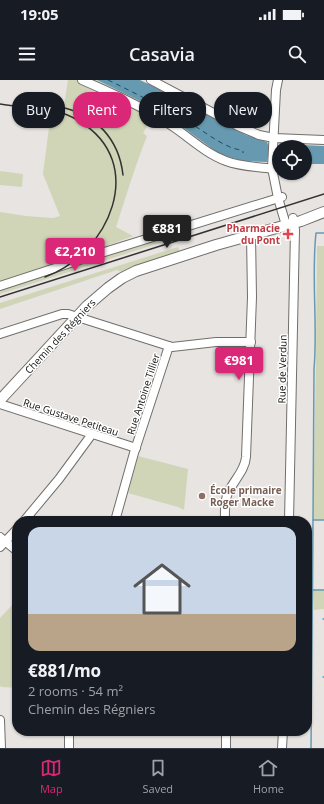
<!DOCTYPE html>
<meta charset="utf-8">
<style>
:root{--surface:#171b24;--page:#242831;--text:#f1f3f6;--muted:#9ea1a6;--line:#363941;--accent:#db2777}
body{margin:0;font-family:"Open Sans",sans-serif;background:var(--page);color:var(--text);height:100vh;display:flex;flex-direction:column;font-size:15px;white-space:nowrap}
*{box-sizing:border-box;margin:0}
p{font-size:13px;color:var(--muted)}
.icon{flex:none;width:22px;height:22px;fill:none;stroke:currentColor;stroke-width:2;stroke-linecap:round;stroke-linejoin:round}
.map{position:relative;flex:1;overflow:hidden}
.details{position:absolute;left:12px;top:436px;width:300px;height:220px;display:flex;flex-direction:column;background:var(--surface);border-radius:16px;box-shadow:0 1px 3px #0004}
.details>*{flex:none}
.banner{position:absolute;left:12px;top:12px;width:300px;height:36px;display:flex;gap:8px}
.controls{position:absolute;left:272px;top:60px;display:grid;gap:8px}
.controls a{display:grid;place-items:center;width:40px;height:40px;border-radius:50%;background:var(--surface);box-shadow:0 1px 3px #0004;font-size:20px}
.price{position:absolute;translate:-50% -34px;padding:0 9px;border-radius:4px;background:var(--accent);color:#fff;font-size:13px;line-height:26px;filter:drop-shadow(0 1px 2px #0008)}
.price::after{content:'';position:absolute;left:50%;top:24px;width:12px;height:9px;margin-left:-6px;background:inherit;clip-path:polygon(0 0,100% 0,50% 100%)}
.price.current{background:#222;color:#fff}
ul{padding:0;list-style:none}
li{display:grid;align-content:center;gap:8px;height:212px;padding:0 16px}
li+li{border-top:1px solid var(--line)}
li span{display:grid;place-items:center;height:124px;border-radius:12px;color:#555}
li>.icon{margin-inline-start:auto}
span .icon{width:72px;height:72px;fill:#fffc;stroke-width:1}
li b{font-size:17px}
.pill{padding:0 14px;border-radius:16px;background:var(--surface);box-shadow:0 1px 3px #0004;font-size:14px;line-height:36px}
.pill.current{background:var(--accent);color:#fff}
.status{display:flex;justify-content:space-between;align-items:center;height:28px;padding:0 20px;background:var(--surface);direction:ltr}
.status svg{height:11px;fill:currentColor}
header{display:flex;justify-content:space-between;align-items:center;height:52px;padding:0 16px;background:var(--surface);font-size:18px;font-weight:600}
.tab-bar{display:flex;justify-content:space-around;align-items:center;height:56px;border-top:1px solid var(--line);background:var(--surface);font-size:11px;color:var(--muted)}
.tab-bar a{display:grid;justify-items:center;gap:2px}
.tab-bar .current{color:var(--accent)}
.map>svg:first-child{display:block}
.green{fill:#d0d5b8}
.water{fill:#679ab0}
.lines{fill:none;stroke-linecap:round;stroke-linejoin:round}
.stream{stroke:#679ab0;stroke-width:1.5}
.ferry{stroke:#0d536b;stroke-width:1;stroke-dasharray:5 4;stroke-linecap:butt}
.minor-casing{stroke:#716f6c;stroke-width:10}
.major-casing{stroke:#716f6c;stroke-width:12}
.minor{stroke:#fff;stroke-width:8}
.major{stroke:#fff;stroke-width:10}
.rail{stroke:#353332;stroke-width:1.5}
.health-dot{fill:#e0444e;stroke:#fff;stroke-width:1.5}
.education-dot{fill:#8d6e63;stroke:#fff;stroke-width:1.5}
.labels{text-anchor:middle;stroke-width:3;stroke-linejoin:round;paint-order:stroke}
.health-label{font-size:10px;font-weight:bold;fill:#be3a42;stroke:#fff;text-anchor:end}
.street-label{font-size:10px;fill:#11100f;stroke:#fff}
.education-label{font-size:10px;font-weight:bold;fill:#785e54;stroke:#fff;text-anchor:start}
</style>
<div class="status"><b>19:05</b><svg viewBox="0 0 49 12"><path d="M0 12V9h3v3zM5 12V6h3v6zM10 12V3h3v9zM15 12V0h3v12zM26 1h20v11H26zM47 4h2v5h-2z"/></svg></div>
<header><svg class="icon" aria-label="menu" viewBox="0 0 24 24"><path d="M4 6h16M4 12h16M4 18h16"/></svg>Casavia<svg class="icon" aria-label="search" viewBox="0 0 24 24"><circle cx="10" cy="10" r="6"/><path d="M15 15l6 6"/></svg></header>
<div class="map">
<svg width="324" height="668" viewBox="0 0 324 668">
<rect width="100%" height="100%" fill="#e7e4e1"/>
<g class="green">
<path d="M68,0H97L138,20L157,31L143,53L147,56C135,86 126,117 116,147L133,156L61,183L0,201V132L26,136L53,138L60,136L43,94L51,32L64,26Z"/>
<polygon points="0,91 23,94 22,107 0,105"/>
<polygon points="174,155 175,158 0,214 0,209"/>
<polygon points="317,166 324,166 324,440 313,440 316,280"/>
<polygon points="178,167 180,173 124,193 117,190 0,229 0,223"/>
<polygon points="138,376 188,389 184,430 178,427 128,413"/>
<polygon points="313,509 324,509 324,529 314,530"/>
<polygon points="17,520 17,608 2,607 0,606 0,538"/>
</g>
<polygon class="water" points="97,0 140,0 178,19 231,47 246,55 267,62 269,67 278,68 280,64 324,66 324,84 305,84 305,67 279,67 279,83 278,83 278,76 268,76 267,82 266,82 243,81 229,77 221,74 214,70 181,46 157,31 138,20"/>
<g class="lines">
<g class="stream">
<path d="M324,153H316C311,198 318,244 314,289L313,440H324"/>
<polyline points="312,510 324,510"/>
<polyline points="323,539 324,539"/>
<polyline points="323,597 324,597"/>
<polyline points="311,668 313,440"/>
</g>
<path class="ferry" d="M108,0C137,14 166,29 193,45C205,52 216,61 228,66C233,69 238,69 243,71V73"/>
<g class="minor-casing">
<g id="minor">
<path d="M82,0C114,14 146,28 175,48C192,60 207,74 226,81C242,87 259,87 275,89"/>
<polyline points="151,0 238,46 259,55 274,58 324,60"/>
<polyline points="278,0 276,10 272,88 278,118 286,145"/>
<polyline points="0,206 98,174 282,117"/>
<polyline points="0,254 62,234 68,234 172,267 216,262 251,262"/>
<polyline points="0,324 136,368"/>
<polyline points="24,441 59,399 92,354"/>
<polyline points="115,441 134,373 169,266"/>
<path d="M225,441C225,432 224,421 228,413C233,401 245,391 246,377L252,217L251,155"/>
<polyline points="289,441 295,150 293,138"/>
<polyline points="0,457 17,471"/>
<polyline points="0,467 17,449"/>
<polyline points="0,640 1,668"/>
<polyline points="226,651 226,668"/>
<polyline points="69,668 69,651"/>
<polyline points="282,668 283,651"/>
</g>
</g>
<g class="major-casing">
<polyline id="major" points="0,320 87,226 108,208 122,198 136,191 216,165 301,141 324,132"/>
</g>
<use href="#minor" class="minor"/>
<use href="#major" class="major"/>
<g class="rail">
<path d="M0,24C28,29 53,25 79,41C149,83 109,174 45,197"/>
<path d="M60,27C96,34 119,59 123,95"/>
<polyline points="0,217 324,114"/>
</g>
</g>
<path class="health-dot" d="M286 148h4v4h4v4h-4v4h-4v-4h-4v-4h4z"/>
<circle class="education-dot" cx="202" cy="416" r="4"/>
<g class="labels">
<g class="health-label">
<text x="280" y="152">Pharmacie<tspan x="280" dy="12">du Pont</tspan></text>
</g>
<g class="street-label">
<text transform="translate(60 256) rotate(-47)" y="4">Chemin des Régniers</text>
<text transform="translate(282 289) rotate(-89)" y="4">Rue de Verdun</text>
<text transform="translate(143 314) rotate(-72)" y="4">Rue Antoine Tillier</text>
<text transform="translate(71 337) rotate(18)" y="4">Rue Gustave Petiteau</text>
</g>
<g class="education-label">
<text x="210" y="414">École primaire<tspan x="210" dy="12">Roger Macke</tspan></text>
</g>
</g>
</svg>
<div class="controls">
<a><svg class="icon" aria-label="locate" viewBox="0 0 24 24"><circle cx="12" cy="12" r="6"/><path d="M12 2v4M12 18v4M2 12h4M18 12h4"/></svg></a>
</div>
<b class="price current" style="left:167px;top:169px">€881</b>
<b class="price" style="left:75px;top:192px">€2,210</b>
<b class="price" style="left:239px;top:301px">€981</b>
<div class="banner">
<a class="pill">Buy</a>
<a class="pill current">Rent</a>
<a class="pill">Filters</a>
<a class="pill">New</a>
</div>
<section class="details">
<ul>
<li><span style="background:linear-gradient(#c9d6e8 70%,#b9a48a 0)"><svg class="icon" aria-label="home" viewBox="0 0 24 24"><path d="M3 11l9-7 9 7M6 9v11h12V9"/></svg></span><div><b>€881/mo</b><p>2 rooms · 54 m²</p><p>Chemin des Régniers</p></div></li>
</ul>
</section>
</div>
<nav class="tab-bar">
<a class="current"><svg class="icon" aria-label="map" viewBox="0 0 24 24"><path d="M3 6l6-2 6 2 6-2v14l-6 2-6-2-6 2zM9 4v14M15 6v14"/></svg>Map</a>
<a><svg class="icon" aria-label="saved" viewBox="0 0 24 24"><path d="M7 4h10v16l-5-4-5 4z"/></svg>Saved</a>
<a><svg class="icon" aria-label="home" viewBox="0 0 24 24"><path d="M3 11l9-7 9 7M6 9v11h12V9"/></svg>Home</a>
</nav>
